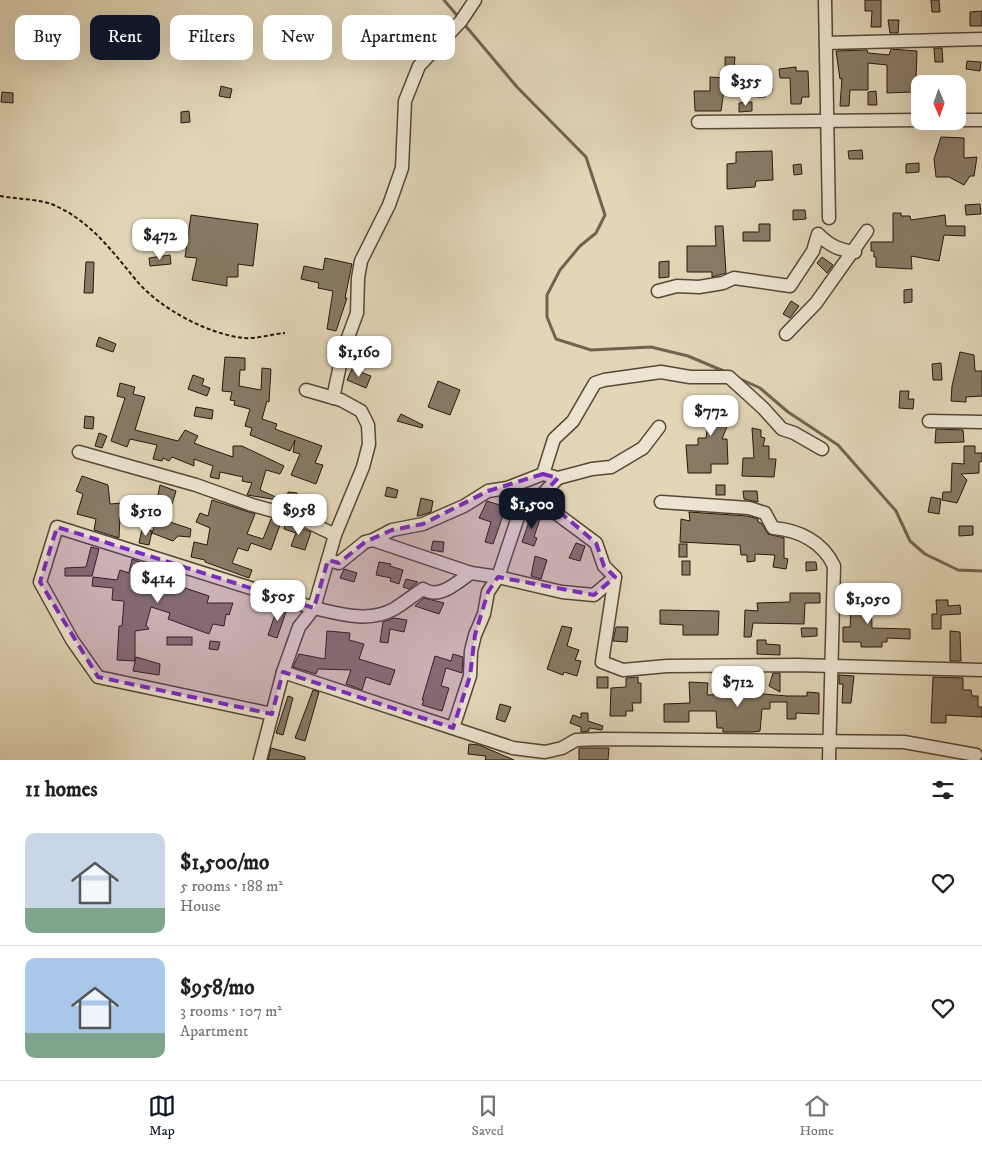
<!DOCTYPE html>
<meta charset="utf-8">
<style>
:root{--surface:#fff;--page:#f2f2f2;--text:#202124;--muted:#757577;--line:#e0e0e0;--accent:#111827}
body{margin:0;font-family:"IM FELL DW Pica",serif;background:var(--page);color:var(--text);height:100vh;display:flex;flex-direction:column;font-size:19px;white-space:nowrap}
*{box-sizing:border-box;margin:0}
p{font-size:16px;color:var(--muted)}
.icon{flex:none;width:28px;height:28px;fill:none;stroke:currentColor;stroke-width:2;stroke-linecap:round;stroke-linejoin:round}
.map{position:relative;height:760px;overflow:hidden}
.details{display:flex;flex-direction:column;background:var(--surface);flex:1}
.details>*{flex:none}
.hud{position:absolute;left:15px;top:15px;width:500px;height:45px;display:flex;gap:10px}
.needle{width:32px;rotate:178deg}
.tools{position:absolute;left:911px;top:75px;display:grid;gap:10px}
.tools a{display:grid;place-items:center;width:55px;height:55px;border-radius:10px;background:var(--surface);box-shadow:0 5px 20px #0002;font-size:25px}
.price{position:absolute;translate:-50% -42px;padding:0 11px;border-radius:10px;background:#fff;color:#222;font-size:16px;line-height:32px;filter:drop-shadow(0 1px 2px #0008)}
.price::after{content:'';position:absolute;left:50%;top:30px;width:15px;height:11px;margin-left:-8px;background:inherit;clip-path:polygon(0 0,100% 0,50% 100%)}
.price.current{background:var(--accent);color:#fff}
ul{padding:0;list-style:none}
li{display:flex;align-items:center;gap:15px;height:125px;padding:0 25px}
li+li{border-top:1px solid var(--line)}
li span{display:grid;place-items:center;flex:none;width:140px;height:100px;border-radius:10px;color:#555}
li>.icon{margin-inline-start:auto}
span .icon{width:60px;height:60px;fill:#fffc;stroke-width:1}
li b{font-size:21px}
h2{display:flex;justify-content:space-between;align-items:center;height:60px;padding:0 25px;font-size:21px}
.tag{padding:0 18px;border-radius:10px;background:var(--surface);box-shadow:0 5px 20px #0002;font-size:18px;line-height:45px}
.tag.current{background:var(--accent);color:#fff}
.menu{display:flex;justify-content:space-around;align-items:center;height:70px;border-top:1px solid var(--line);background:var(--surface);font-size:14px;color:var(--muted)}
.menu a{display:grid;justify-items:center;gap:2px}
.menu .current{color:var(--accent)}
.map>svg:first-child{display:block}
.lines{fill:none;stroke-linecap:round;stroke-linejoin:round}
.stream{stroke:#716350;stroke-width:3}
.building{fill:#887a65;stroke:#27170c}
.street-casing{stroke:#564737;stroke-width:15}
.path{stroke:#27170c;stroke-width:2;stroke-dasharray:4 2.5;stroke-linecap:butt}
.street{stroke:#ece4d0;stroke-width:12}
.marked{fill:#7b2cbf;fill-opacity:0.2;stroke:#7b2cbf;stroke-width:4;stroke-dasharray:10 6;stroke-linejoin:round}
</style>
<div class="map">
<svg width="982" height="760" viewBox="0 0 982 760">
<rect width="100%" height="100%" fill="#e2d6b7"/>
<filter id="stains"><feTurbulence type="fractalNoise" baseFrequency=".004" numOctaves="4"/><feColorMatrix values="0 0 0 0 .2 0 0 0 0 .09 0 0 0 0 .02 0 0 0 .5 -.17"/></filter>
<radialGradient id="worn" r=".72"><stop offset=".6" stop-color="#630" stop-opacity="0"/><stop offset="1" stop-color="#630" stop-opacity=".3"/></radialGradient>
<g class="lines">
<g class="stream">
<polyline points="444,0 460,19"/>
<polyline points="464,24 517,87 586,157 605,215 596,233 580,246 560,270 547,295 547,317 556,339 591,350 651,347 688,356 726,372"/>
<polyline points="738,378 760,388 788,412 838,445 896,511 910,541 925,554 958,570 982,571"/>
</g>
</g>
<g class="building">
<polygon points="865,0 881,0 881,27 871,27 872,11 865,11"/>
<polygon points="931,0 939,0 940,12 932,12"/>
<polygon points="982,11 982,26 970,26 970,12"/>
<polygon points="888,20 899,20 898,33 890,33"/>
<polygon points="143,34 144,43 132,43 132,35"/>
<polygon points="934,48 942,48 943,62 935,62"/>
<polygon points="891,49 917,51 916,78 920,78 920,112 913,112 912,92 887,93 887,65 868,63 868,90 850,90 849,106 840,106 842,78 840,79 836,51 867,50 868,53 889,55"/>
<polygon points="725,57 735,57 732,91 724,90 721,111 695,111 694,91 710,91 710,77 725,78"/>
<polygon points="967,61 981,62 980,71 966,69"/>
<polygon points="796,67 796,71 808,71 809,97 802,97 801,104 791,104 790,78 780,78 779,69"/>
<polygon points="757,82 772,82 772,91 765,91 765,97 757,97"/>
<polygon points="221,86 232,89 230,98 219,96"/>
<polygon points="876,91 877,105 868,105 868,92"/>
<polygon points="2,92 13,93 13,103 1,102"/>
<polygon points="752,102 752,111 739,112 739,103"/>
<polygon points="189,111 190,122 181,123 181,112"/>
<polygon points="941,137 964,138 964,158 977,157 974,176 970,176 964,185 949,177 936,177 934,159"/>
<polygon points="862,150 863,159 849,159 848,151"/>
<polygon points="772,151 773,180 756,181 755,187 727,189 727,164 736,163 736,152"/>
<polygon points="919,163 919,172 906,173 906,164"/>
<polygon points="801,164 802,174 794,175 793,165"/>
<polygon points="980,204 981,214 966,215 965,205"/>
<polygon points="793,210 805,210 806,219 793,220"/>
<polygon points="893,213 901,213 901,216 910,216 911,220 945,215 946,226 965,226 965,236 944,235 939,261 911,256 912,269 876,267 876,257 874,257 874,251 871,251 871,242 893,242"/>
<polygon points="191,215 258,224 253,266 238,264 238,277 227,277 227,286 192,280 197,258 185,257"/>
<polygon points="759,224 770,224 770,241 743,241 743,232 759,232"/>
<polygon points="715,226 723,226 726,273 712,277 712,272 687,272 687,246 716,246"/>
<polygon points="170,255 171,264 150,266 149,258"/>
<polygon points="822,257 833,265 827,273 817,263"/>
<polygon points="325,258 352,264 345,298 347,298 336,331 327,329 333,291 318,288 319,283 301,279 304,266 323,270"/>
<polygon points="669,261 669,277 659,278 659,262"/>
<polygon points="86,262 94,262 93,293 84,293"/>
<polygon points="912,289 912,302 904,303 904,290"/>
<polygon points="791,301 799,306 790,318 783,314"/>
<polygon points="99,337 116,344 113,352 96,346"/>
<polygon points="960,352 974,355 975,371 982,371 982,396 966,397 966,402 951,401 952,386"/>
<polygon points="225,357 245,358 245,370 240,370 239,386 261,390 262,368 271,369 269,402 267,401 262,419 277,424 275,429 322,446 315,463 323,465 316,484 291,475 300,454 293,452 295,440 290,451 250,435 252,428 245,426 250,409 234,405 235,401 230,400 232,392 222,391"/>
<polygon points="941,363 942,380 933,380 932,364"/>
<polygon points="352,369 371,376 366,388 347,380"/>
<polygon points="193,375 204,379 202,385 210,388 207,396 188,389"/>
<polygon points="438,381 460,390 450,415 428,407"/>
<polygon points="120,383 135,387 133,394 145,397 135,430 178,441 185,430 198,436 194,443 207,448 233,457 233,446 242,446 284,466 280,474 266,470 260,490 278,498 278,500 247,495 252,483 242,481 243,477 220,472 219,479 210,477 213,466 194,459 194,466 172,457 169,461 163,458 162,461 153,459 157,445 130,439 127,447 111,441 125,398 117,396"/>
<polygon points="900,391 909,391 908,399 914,399 913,409 899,408"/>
<polygon points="701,396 730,398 728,424 722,439 727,439 728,464 711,464 711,473 688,473 686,445 698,445 698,438 706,438 709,416 699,415"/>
<polygon points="196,407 213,410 212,419 194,416"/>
<polygon points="401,414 423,425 422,428 397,421"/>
<polygon points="85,416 94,417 93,429 84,428"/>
<polygon points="752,428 761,430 761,437 765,438 763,446 769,446 769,459 776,459 774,477 742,476 743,458 754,458"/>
<polygon points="936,429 963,430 964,442 935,443"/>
<polygon points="99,433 107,436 102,448 95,446"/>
<polygon points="964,446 975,446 975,453 982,453 982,461 979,462 979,473 961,474 967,480 957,503 942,500 943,492 951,492 952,463 964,464"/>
<polygon points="82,476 108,485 110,504 122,503 124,517 120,516 119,538 94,530 96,519 77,514 83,494 76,491"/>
<polygon points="160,485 176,491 167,521 191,529 190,537 178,536 173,541 152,533 158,515 154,515"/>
<rect x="716" y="485" width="9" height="10"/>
<polygon points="387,487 398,490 396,498 385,496"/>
<polygon points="743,491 757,491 758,502 744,499"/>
<polygon points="288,492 297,493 296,503 287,502"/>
<polygon points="931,497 941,499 939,514 928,512"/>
<polygon points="421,498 433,501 431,512 419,516 417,516"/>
<polygon points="212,500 255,514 247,534 263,539 271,519 281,522 271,550 251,543 248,551 238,548 232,563 252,570 249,578 205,562 205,560 191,557 194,542 207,545 210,528 196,522 200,513 208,516"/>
<polygon points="487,501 506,507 493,544 485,542 491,522 479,518"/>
<polygon points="689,512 747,516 758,519 758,522 761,523 768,534 784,538 784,558 788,559 786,569 773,567 775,555 755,554 755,561 747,562 747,555 741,555 740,545 680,542 681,519 690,521"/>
<polygon points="532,513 541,516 534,537 537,538 534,546 522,542"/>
<polygon points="286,523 311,532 305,550 291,546 296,533 284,529"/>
<polygon points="959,526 973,526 973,535 959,536"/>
<polygon points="142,529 152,531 149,545 139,543"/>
<polygon points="433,541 444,542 443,552 431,550"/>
<polygon points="576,543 585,546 580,561 569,558"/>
<rect x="679" y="544" width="8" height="13"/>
<polygon points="91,547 99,549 92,576 65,576 65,568 86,567"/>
<polygon points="535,556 547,560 541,579 531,576"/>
<polygon points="132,559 182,578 179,586 209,596 207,603 233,603 229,615 226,614 224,626 213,624 209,634 168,619 170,613 151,607 146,625 149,629 135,631 135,661 117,660 119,626 122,626 124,601 112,600 113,588 92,586 93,577 117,580 120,570 129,573"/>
<rect x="682" y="561" width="8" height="14"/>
<polygon points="379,562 391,564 390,566 403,570 399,584 390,581 391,578 376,575"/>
<polygon points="806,562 816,562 817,570 806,571"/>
<polygon points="344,569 357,573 354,582 340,578"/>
<polygon points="406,579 418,582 409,589 403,587"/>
<polygon points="790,593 820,593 820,603 805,603 804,624 753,623 751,637 744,637 745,610 758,611 757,603 790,602"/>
<polygon points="852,593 871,594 872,628 910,629 910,639 887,638 887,642 882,642 882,647 861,647 861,642 843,642 843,627 850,627"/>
<polygon points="424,598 444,603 439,614 415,606"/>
<polygon points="936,600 948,600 948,606 960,605 961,614 941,615 941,629 932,629 932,614 937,614"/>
<polygon points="278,606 287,609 277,638 268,635"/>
<polygon points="660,610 719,611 718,635 683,635 683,625 660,624"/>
<polygon points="394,618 407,620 404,632 390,629 388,643 380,642 383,622"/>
<polygon points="562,626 572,628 567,646 579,650 575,660 581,661 577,676 564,672 563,675 547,669"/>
<polygon points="616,627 628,627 627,642 613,641"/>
<polygon points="801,628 817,628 817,636 802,637"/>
<polygon points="327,631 350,633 349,640 364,644 359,659 395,670 390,685 366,677 362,690 346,684 351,670 318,669 316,674 293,667 299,654 325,659"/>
<polygon points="950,631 960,632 961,661 950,661"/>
<rect x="167" y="637" width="25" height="8"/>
<polygon points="757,640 766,640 766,644 780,645 780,655 757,654"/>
<polygon points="210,641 220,642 218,650 209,649"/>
<polygon points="453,654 463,657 462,673 446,668 441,686 449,688 442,711 422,705 424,700 422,700 435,656 451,661"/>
<polygon points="136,657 160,664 159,675 133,671"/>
<polygon points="773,673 780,673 780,692 769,686"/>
<polygon points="839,675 854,676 851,703 842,703 843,684 839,684"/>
<rect x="597" y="677" width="11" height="11"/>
<polygon points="638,677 638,683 641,683 641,703 632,703 633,711 626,711 626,716 610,716 611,688 626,687 626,678"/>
<polygon points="933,677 963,678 963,690 971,690 972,696 978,696 978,707 982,707 982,717 946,715 946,723 931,723"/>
<polygon points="689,682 708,683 707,695 728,694 728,691 787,696 807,696 807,692 819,693 819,714 796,713 796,719 787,719 787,702 770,702 770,709 762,709 760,731 753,732 723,732 723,728 717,728 716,711 689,711 689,722 664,722 664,704 690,703"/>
<polygon points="313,690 319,692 305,741 295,738"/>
<polygon points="288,696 293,698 283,735 276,733"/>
<polygon points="500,704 511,707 505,722 496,719"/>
<polygon points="581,713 588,713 588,721 603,726 602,730 589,728 589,731 581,732 581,727 570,723 573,715 581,718"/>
<polygon points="469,744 479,745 514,760 485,760 486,756 468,754"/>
<polygon points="271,748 305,757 305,760 268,760"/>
<polygon points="579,748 609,748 608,760 579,760"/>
</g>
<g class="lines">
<g class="street-casing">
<g id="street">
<polyline points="825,0 829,218"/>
<polyline points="826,43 982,39"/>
<polyline points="958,120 982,120"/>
<polyline points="698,122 920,120"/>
<path d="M658,291L677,286L699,287L723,283L734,278L790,286L813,251L818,234C830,246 839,250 855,252"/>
<polyline points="786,334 816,303 867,231"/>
<polyline points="333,398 343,351 357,313 358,278 361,261 389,205 402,168 405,101 419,66 461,21 475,0"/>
<polyline points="929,421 982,422"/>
<polyline points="79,452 196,485 252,505 302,519 335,535"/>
<polyline points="543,474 558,478 592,469 611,467 643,448 659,427"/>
<polyline points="541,496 558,478"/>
<path d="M661,502L749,508L765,513L773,528C799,530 823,542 834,566L829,760"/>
<polyline points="373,540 471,573 498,577 517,520 517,510 541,496 557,514 596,543 604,566 615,577 602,662 623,670 667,666 796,665 982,670"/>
<polyline points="328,560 339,563 365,542 373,540 392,530 423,524 464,506 488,491 507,488 543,474 554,439 573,421 595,383 604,380 661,372 690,377 729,377 763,408 782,429 794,433 822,449"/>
<polyline points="283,672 513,748 545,752 562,748 576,740 604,739 904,742 976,755"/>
<path d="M272,714L98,677L72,640L40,582L57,527L314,608C340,614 369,623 394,609C404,603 414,595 423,589C440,600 457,582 471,573"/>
<polyline points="453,728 470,676 471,651 475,635 484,614 488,592 498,577 562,592 594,595 615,577"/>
<polyline points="260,760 283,672 299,627 314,608 335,535 363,467 369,444 368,425 361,411 341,400 306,390"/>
</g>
</g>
<path class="path" d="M0,196C15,199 43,199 56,206C91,222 112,251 136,280C159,308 207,334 244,338C257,339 272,334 285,333"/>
<use href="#street" class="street"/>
</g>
<path class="marked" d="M543,474L558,478L541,496L596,543L604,566L615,577L594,595L498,577L488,592L475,635L470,676L453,728L283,672L272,714L98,677L40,582L57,527L314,608L328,560L339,563L365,542L392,530L423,524L488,491Z"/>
<rect width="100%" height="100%" filter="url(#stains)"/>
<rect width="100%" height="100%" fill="url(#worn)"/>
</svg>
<div class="tools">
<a><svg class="needle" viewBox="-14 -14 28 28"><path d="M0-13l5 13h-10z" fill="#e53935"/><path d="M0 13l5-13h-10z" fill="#757577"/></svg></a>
</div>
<b class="price" style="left:746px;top:107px">$355</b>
<b class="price" style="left:160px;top:261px">$472</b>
<b class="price" style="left:359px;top:378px">$1,160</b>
<b class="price" style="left:711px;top:437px">$772</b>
<b class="price current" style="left:532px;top:530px">$1,500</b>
<b class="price" style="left:299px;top:536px">$958</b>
<b class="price" style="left:146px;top:537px">$510</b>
<b class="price" style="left:158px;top:604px">$414</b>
<b class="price" style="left:278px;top:622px">$505</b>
<b class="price" style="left:868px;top:625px">$1,050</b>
<b class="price" style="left:738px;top:708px">$712</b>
<div class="hud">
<a class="tag">Buy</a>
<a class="tag current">Rent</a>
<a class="tag">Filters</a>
<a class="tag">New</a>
<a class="tag">Apartment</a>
</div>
</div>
<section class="details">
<h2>11 homes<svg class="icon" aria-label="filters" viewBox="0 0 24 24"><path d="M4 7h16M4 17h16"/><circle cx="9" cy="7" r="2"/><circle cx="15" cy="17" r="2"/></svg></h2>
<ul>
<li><span style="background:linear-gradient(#c9d6e8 75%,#7fa58c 0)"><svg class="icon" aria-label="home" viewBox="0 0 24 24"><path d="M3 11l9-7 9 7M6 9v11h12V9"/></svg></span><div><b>$1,500/mo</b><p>5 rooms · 188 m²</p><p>House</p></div><svg class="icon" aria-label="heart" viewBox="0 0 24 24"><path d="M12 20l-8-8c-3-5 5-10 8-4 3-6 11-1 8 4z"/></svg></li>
<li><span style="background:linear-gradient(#a9c7e8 75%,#7fa58c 0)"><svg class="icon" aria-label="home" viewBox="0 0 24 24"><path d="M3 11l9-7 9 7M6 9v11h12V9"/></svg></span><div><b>$958/mo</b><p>3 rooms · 107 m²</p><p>Apartment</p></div><svg class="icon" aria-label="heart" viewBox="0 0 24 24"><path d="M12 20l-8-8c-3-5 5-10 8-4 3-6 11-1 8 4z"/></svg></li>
</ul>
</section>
<nav class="menu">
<a class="current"><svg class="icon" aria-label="map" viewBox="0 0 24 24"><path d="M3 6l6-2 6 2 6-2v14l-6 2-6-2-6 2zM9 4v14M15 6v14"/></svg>Map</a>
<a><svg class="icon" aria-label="saved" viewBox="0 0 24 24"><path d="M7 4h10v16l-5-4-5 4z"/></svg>Saved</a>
<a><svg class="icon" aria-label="home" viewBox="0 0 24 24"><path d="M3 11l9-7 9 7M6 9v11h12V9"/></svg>Home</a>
</nav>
